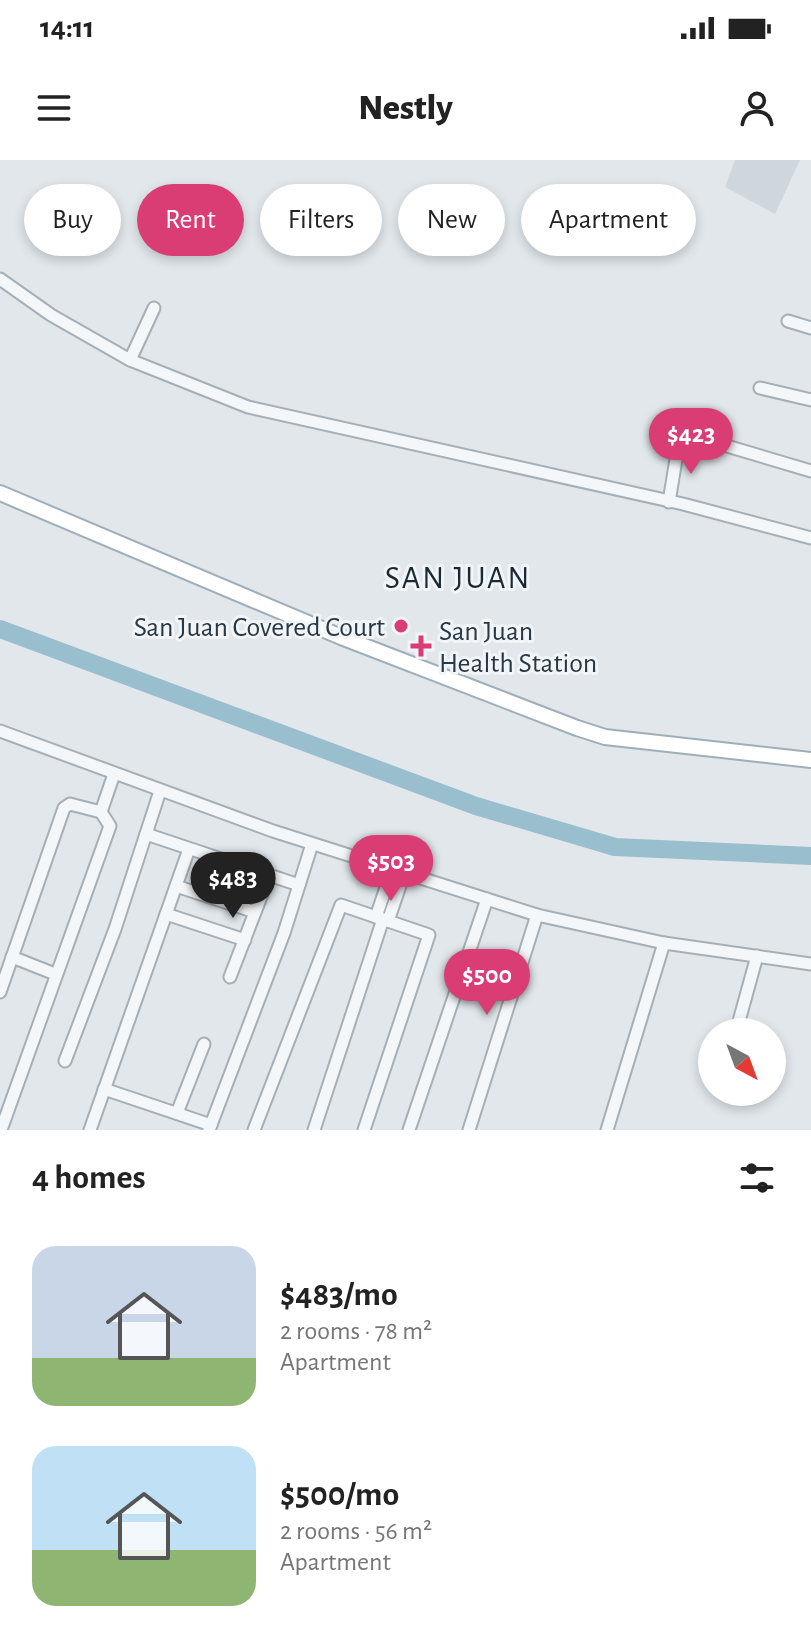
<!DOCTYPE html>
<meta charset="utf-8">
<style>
:root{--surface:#fff;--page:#f6f6f6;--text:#222;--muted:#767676;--accent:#da3c74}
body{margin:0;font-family:"Alegreya Sans",sans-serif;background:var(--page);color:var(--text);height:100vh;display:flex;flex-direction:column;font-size:30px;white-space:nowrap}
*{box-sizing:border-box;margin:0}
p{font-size:26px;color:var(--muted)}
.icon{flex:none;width:44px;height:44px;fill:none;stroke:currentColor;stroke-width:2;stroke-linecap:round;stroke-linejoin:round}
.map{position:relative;height:970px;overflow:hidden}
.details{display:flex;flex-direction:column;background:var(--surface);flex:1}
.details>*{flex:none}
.guide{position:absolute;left:24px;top:24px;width:764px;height:72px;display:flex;gap:16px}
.needle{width:52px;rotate:139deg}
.fabs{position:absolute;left:698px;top:858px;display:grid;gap:16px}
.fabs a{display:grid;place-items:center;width:88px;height:88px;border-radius:50%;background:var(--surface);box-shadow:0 4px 12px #0003;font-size:40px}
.price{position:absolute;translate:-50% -68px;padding:0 18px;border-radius:28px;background:var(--accent);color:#fff;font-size:26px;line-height:52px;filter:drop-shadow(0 2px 4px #0008)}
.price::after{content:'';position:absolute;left:50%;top:48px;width:24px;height:18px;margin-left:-12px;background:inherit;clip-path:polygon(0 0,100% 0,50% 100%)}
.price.current{background:#222;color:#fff}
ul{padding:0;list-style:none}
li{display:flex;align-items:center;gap:24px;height:200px;padding:0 32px}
li span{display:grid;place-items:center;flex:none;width:224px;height:160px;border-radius:24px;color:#555}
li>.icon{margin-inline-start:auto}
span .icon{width:96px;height:96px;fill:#fffc;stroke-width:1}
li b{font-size:34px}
h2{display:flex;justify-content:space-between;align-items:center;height:96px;padding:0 32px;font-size:34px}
.chip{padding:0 28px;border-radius:36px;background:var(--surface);box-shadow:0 4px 12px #0003;font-size:28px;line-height:72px}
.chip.current{background:var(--accent);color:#fff}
.status{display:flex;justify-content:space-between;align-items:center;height:56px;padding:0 40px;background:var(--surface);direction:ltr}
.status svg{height:22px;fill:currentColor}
header{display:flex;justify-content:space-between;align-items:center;height:104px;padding:0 32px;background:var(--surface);font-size:36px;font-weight:800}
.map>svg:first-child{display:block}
.built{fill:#cfd7dd}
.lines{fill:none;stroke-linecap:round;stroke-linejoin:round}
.river{stroke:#99bece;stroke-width:18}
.minor-casing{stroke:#a6afb6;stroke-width:15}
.major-casing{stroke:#9faeb8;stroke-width:18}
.minor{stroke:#f4f7f9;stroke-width:11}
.major{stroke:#fff;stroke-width:14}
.poi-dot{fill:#da3c74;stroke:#f1f5f8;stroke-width:3}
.labels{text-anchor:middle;stroke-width:6;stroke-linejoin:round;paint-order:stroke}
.poi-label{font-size:28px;fill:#283845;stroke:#f1f5f8;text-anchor:end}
.quarter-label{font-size:32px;letter-spacing:2px;fill:#1a2935;stroke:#f1f5f8}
</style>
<div class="status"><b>14:11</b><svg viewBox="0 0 49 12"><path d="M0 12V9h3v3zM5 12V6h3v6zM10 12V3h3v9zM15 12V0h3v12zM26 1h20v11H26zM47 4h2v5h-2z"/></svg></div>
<header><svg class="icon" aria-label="menu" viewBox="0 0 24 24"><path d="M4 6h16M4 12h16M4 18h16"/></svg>Nestly<svg class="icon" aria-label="person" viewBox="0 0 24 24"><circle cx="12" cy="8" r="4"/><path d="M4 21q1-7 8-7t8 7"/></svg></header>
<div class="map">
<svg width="811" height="970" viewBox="0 0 811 970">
<rect width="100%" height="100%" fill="#e1e7eb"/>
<polygon class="built" points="735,0 800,0 775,54 725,27"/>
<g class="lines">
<polyline class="river" points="0,469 476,646 615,687 811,696"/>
<g class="minor-casing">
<g id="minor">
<polyline points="0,119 51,155 130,200 248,247 683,344 811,378"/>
<polyline points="788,161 811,168"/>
<polyline points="130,200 154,148"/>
<polyline points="760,228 811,240"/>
<polyline points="669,342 679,281 683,273 811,311"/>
<polyline points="0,571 273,671 537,755 664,783 811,804"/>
<polyline points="101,652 114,614"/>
<polyline points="146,674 299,725"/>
<polyline points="176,726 255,752"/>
<polyline points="166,754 245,780"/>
<polyline points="376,757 392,710"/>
<polyline points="388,761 404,714"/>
<polyline points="12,797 55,814"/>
<polyline points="230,817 269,716"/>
<polyline points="0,832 64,648 70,644 101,652 110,666 1,970"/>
<polyline points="736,872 757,796"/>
<polyline points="65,901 115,769 160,631"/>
<polyline points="104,929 211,965"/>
<polyline points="177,953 204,884"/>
<polyline points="90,970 189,689"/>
<polyline points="209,970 284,773 312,684"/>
<polyline points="254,970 341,745 429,775 364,970"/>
<polyline points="314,970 383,759"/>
<polyline points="409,970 487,739"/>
<polyline points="469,970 537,755"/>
<polyline points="607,970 664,783"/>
</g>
</g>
<g class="major-casing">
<polyline id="major" points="0,333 341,477 577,568 605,577 811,600"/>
</g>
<use href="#minor" class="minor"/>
<use href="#major" class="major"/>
</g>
<g class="poi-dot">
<circle cx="401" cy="466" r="8"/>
<path d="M417 474h8v8h8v8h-8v8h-8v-8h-8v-8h8z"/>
</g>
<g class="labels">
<g class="poi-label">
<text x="385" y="476">San Juan Covered Court</text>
<text x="439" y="480" text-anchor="start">San Juan<tspan x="439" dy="32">Health Station</tspan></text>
</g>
<g class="quarter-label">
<text x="458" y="428">SAN JUAN</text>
</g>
</g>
</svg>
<div class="fabs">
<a><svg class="needle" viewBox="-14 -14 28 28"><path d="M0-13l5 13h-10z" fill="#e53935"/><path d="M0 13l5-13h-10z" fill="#767676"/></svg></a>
</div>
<b class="price" style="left:691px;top:316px">$423</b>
<b class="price" style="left:391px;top:743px">$503</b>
<b class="price current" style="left:233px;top:760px">$483</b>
<b class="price" style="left:487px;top:857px">$500</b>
<div class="guide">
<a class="chip">Buy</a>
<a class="chip current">Rent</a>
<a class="chip">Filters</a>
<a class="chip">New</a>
<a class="chip">Apartment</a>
</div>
</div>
<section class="details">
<h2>4 homes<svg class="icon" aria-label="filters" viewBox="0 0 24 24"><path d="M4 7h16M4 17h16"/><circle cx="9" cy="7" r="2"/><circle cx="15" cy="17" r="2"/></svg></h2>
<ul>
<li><span style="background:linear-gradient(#c9d6e8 70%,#8fb573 0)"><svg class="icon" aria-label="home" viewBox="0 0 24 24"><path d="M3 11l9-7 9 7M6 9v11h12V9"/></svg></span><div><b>$483/mo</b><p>2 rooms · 78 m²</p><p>Apartment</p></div></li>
<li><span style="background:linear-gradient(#bfe0f5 65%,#8fb573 0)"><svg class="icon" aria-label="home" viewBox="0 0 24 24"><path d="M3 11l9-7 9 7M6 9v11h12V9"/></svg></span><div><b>$500/mo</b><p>2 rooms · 56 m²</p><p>Apartment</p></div></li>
</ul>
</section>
